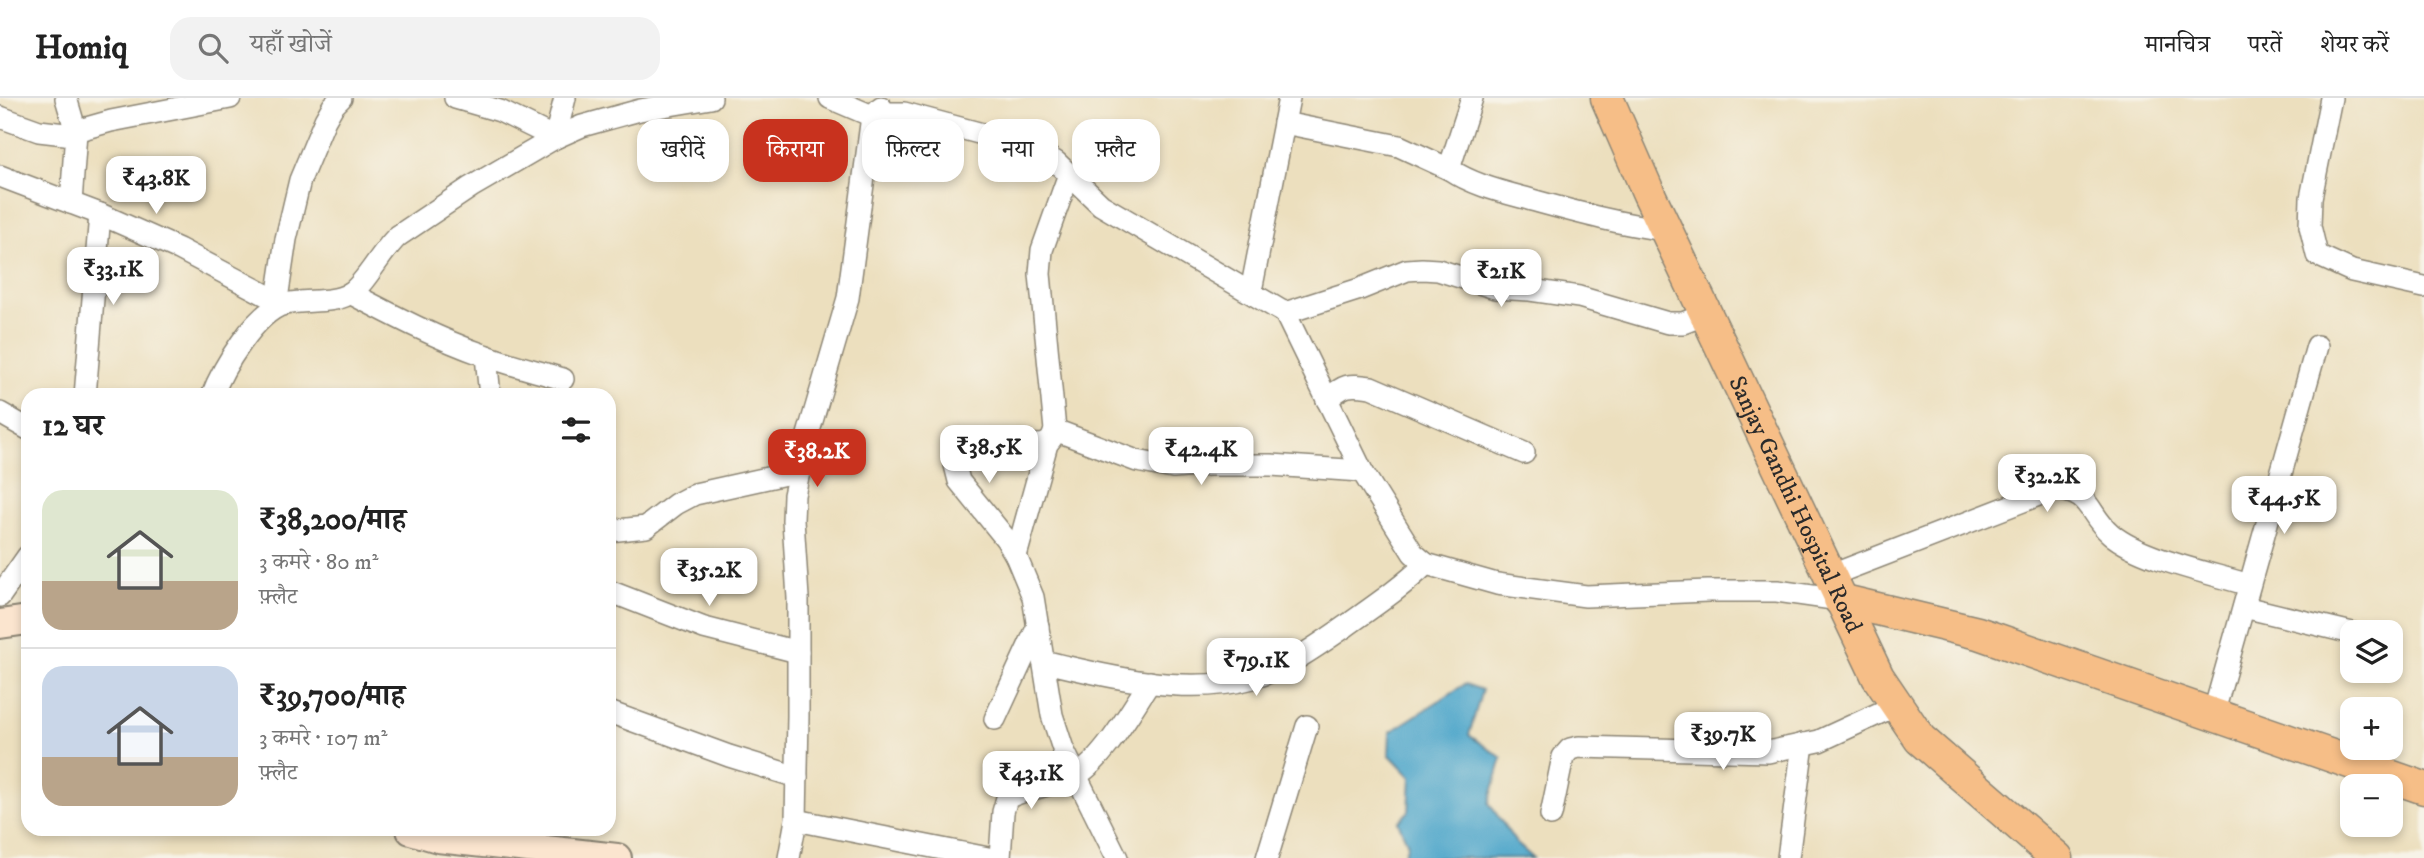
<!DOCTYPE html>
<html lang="hi">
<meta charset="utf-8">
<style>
:root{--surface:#fff;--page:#f2f2f2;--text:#222;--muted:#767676;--line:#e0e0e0;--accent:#c8321e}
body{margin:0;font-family:"IM FELL DW Pica","Noto Serif Devanagari",serif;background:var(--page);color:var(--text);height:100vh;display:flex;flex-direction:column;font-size:26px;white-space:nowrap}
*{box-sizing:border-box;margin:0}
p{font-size:23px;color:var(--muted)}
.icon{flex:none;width:38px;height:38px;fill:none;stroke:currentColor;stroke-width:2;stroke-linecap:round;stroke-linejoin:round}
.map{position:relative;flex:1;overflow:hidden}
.panel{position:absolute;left:21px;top:290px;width:595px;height:448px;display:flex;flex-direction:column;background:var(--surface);border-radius:21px;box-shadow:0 4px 10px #0003}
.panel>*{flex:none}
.hud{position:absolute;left:637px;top:21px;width:665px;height:63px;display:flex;gap:14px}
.fabs{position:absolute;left:2340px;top:522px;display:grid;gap:14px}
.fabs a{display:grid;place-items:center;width:63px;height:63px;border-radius:14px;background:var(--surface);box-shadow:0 4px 10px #0003;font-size:35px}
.price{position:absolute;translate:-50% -60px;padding:0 16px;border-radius:14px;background:#fff;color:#222;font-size:23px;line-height:46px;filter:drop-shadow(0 2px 4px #0008)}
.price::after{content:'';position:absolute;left:50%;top:42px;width:21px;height:16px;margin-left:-10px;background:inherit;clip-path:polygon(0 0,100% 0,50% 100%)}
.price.active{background:var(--accent);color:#fff}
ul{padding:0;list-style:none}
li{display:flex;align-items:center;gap:21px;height:175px;padding:0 21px}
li+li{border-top:2px solid var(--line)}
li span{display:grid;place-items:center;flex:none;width:196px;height:140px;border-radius:21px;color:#555}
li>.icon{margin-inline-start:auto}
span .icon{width:84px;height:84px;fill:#fffc;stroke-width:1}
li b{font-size:30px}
h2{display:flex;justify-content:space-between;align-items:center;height:84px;padding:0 21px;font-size:30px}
.pill{padding:0 24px;border-radius:21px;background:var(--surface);box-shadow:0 4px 10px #0003;font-size:24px;line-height:63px}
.pill.active{background:var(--accent);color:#fff}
header{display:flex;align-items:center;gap:42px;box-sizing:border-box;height:98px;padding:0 35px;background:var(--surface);border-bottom:2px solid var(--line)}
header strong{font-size:33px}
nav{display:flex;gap:38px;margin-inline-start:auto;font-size:24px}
.search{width:490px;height:63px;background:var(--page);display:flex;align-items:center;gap:18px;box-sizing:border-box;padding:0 24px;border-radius:21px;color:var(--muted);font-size:26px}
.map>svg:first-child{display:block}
.water{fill:#4da6ca;stroke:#3c687a;stroke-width:2}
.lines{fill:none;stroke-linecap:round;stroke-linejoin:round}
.street-casing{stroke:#8c8574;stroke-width:24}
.secondary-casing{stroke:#8c8574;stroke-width:32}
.primary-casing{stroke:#8c8574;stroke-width:35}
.street{stroke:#fff;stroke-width:21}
.secondary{stroke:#fbe5cf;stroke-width:28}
.primary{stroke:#f6be87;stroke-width:32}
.labels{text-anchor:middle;stroke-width:7;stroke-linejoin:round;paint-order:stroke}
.street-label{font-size:24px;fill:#2b2b2b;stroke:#f7f3e8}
</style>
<header>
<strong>Homiq</strong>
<div class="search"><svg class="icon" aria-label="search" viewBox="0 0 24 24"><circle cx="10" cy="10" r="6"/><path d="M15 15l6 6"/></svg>यहाँ खोजें</div>
<nav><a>मानचित्र</a><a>परतें</a><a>शेयर करें</a></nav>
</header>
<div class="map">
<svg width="2424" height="760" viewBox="0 0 2424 760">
<rect width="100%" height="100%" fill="#f7f3e8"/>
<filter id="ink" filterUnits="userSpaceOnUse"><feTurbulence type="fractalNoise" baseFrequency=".0143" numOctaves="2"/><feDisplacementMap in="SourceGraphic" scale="14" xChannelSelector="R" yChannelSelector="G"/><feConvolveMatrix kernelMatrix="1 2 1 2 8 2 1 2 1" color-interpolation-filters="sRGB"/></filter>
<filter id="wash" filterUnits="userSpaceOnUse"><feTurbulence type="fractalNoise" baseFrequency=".00686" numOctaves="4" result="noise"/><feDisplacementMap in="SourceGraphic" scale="28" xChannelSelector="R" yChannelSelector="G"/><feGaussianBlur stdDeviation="1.57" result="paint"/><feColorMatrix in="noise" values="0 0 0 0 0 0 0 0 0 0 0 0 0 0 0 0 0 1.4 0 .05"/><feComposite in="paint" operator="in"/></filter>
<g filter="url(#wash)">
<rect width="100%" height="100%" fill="#ecdfbe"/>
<polygon class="water" points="1465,586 1482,592 1469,637 1502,660 1489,705 1516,745 1533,760 1403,760 1408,746 1398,724 1409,713 1411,679 1389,656 1390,634"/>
</g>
<g filter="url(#ink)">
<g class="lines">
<g class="street-casing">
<g id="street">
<polyline points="66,0 76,34 71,105"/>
<polyline points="455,0 500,13 555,40 565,0"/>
<polyline points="830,0 872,18 889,15 904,15 1031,49 1056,64 1101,107 1285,215 1362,373 1413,455 1426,466 1497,486 1586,498 1708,493 1777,493 1840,502"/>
<polyline points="2331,0 2311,100 2310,128 2317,157 2352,173 2424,189"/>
<polyline points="0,19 39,33 65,36 111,23 230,0"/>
<polyline points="1284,25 1399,48 1449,71 1472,0"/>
<path d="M1449,71C1476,89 1508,95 1539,104C1583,116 1620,126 1666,132"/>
<path d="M1069,76L1042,152L1040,176L1055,332C1052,342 1049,346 1039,347L982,343L968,346L959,354L955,367L959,383L1006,441L1016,458L1033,499L1052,617L1063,651L1117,760"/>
<polyline points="0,78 100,116 179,151 283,206"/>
<polyline points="1251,193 1289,0"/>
<path d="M350,195C394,218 438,241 484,257C510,267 537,273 563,281"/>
<polyline points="277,201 286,141 300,82 325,22 333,8 341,0"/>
<polyline points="1285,215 1360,191 1407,172 1422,171 1438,172 1495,190 1530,192 1579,199 1668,225 1683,225 1706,216"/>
<polyline points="486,258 490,298"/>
<polyline points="85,298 100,116"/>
<path d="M212,298C222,271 256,213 285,206C305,201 331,206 349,196C365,187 382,152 398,138L471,89L555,40L582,28L640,12L711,0"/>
<path d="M1327,302C1344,286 1348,286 1371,289L1524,355"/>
<polyline points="0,315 28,331"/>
<polyline points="1055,332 1137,363 1173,370 1208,367 1271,367 1362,373"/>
<polyline points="609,433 646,429 676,406 695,396 799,373"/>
<polyline points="1016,458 1047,346"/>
<path d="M1829,478L2054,391C2094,395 2086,415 2111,436C2140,461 2211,475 2249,487"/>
<polyline points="609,493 704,530 798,554"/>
<polyline points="0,498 28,458"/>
<polyline points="2244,509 2352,535"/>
<path d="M1043,563C1107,579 1187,598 1253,580C1287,570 1317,548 1346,528C1374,508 1401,490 1426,466"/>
<polyline points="609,614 729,658 797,679"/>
<polyline points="2213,617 2317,248"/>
<polyline points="995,621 1038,528"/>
<polyline points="1551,717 1563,659 1570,651 1579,649 1768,654 1819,643 1897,607"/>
<polyline points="796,722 988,760"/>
<polyline points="789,760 796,722 798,618 798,500 793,422 794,397 805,347 848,200 872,18 881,9"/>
<path d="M1000,760L1003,714L1007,700C1028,689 1054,688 1075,678C1103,664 1132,610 1150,584"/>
<polyline points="1267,760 1307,628"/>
<polyline points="1788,760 1803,646"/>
</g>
</g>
<g class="secondary-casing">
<g id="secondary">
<polyline points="0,526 28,522"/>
<polyline points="411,732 438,740 617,760"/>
</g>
</g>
<g class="primary-casing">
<g id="primary">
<path id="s1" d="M1607,0L1649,96L1878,579L1920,641L2057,760"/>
<polyline points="1840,502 1978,535 2424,690"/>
</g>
</g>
<use href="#street" class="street"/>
<use href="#secondary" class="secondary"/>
<use href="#primary" class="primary"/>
</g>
</g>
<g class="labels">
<g class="street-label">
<text dy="8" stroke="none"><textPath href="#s1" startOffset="448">Sanjay Gandhi Hospital Road</textPath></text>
</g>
</g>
</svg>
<div class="fabs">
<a><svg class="icon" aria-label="layers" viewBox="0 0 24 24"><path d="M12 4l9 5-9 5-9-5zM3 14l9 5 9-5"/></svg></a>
<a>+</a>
<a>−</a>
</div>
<b class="price" style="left:156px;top:118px">₹43.8K</b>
<b class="price" style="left:113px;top:209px">₹33.1K</b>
<b class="price" style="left:1501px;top:211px">₹21K</b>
<b class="price" style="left:989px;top:387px">₹38.5K</b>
<b class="price" style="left:1201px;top:389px">₹42.4K</b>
<b class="price active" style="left:817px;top:391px">₹38.2K</b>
<b class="price" style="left:2047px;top:416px">₹32.2K</b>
<b class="price" style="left:2284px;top:438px">₹44.5K</b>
<b class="price" style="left:709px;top:510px">₹35.2K</b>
<b class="price" style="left:1256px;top:600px">₹79.1K</b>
<b class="price" style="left:1723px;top:674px">₹39.7K</b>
<b class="price" style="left:1031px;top:713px">₹43.1K</b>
<div class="hud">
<a class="pill">खरीदें</a>
<a class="pill active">किराया</a>
<a class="pill">फ़िल्टर</a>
<a class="pill">नया</a>
<a class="pill">फ़्लैट</a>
</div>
<section class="panel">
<h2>12 घर<svg class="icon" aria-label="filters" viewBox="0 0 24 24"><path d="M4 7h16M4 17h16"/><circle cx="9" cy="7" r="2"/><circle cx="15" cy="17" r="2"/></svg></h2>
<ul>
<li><span style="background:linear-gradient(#dfe7d0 65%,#b9a48a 0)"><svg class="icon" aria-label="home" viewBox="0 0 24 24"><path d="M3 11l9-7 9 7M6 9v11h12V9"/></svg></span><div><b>₹38,200/माह</b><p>3 कमरे · 80 m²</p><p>फ़्लैट</p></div></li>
<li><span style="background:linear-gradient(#c9d6e8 65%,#b9a48a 0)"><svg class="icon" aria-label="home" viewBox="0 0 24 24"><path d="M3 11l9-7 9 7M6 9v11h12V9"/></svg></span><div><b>₹39,700/माह</b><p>3 कमरे · 107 m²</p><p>फ़्लैट</p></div></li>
</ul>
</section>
</div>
